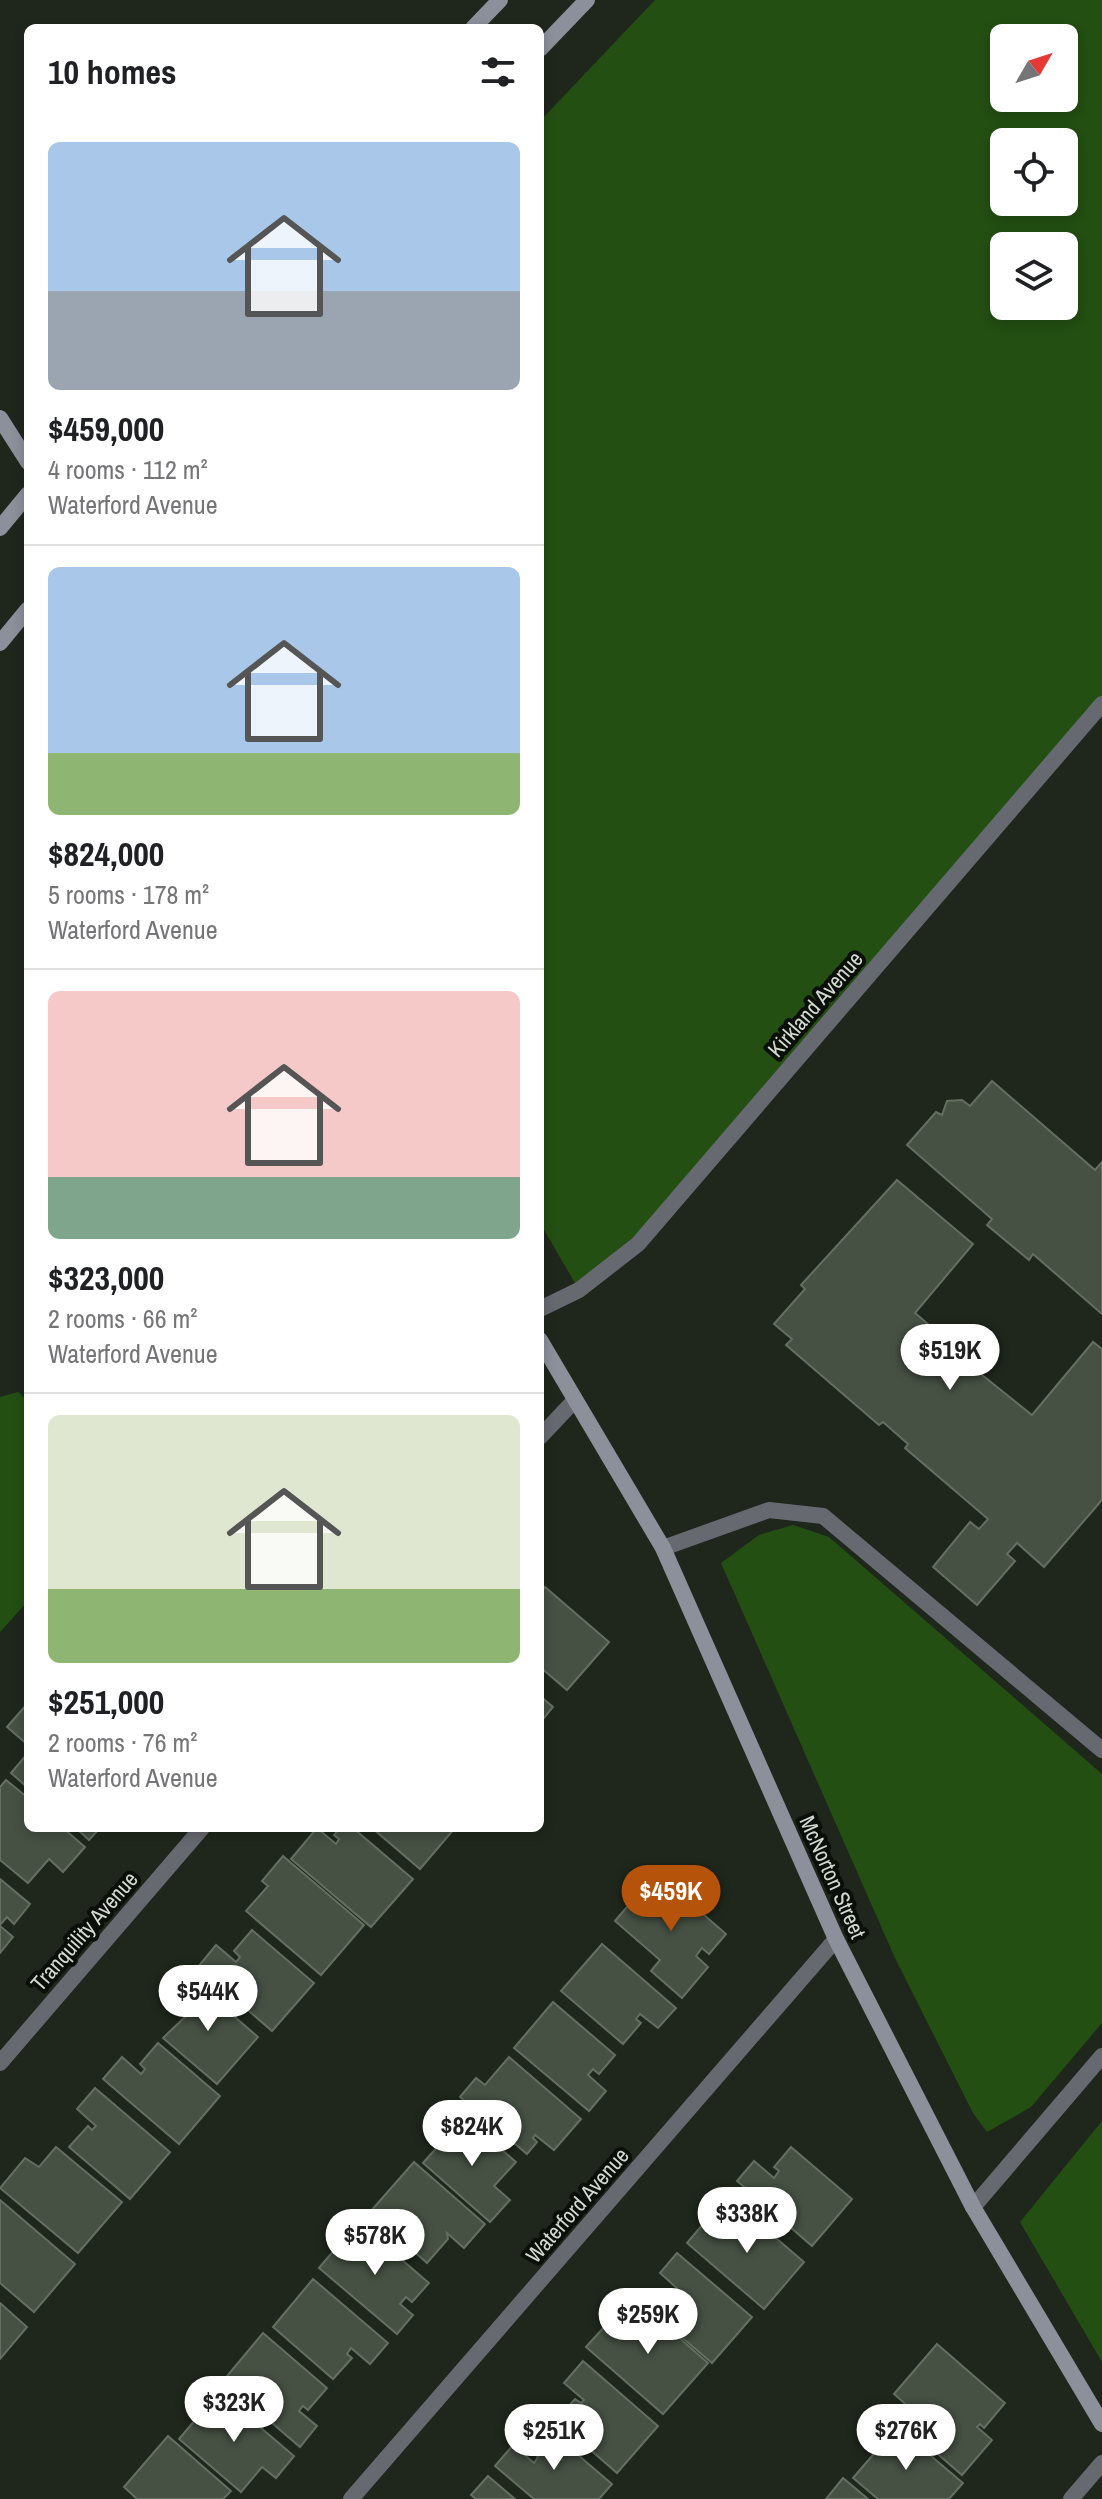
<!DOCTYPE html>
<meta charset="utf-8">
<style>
:root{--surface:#fff;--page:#f6f6f6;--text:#202124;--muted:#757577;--line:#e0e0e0;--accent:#b45309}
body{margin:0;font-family:"Archivo Narrow",sans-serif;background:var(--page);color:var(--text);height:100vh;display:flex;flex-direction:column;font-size:30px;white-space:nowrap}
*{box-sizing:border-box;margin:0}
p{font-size:26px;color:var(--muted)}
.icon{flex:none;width:44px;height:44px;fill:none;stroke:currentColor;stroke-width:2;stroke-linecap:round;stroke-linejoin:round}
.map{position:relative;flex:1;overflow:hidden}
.panel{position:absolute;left:24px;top:24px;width:520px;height:1808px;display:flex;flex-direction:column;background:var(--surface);border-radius:12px;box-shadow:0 4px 12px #0003}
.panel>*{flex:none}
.needle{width:52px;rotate:51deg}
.controls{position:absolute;left:990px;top:24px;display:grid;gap:16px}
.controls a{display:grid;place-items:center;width:88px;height:88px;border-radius:12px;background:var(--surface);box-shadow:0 4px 12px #0003;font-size:40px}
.price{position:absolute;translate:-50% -68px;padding:0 18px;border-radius:28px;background:#fff;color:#222;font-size:26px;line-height:52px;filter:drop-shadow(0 2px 4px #0008)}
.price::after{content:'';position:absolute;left:50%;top:48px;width:24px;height:18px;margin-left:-12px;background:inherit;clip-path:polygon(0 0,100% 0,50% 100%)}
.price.active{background:var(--accent);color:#fff}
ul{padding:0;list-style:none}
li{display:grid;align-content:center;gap:16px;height:424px;padding:0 24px}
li+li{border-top:2px solid var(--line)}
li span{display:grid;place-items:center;height:248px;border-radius:12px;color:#555}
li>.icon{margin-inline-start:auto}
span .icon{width:144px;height:144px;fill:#fffc;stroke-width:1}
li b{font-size:34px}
h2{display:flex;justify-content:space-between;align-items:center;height:96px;padding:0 24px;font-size:34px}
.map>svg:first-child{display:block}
.green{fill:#234f12;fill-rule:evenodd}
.building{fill:#465043;stroke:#646e61;stroke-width:2}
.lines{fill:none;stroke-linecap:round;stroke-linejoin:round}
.lane{stroke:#676970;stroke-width:16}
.street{stroke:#676970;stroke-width:16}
.secondary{stroke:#8c909b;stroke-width:16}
.labels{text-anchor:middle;stroke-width:8;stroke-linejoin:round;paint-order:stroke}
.street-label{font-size:22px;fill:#d4dad2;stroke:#0b0f0a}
</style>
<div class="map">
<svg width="1102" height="2499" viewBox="0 0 1102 2499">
<rect width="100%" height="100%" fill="#1f271c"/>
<g class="green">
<path d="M655,0H1102V704L638,1244L579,1290L540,1223V121ZM1004,38H1064V98H1004ZM1004,142H1064V202H1004ZM1004,246H1064V306H1004Z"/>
<polygon points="18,1392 28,1401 28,1601 0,1632 0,1397"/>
<polygon points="793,1525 829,1537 1102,1774 1102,2023 1031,2107 987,2132 973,2113 895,1958 721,1563 759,1535"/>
<polygon points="1102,2121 1102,2362 1020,2222"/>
</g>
<g class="building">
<polygon points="992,1081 1095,1170 1102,1162 1102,1314 1033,1254 1029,1260 987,1225 992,1219 907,1145 936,1112 942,1115 947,1101 962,1100 970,1106"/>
<polygon points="897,1180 973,1244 915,1313 950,1343 947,1347 1032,1415 1093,1342 1102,1349 1102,1500 1044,1567 1017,1543 1007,1554 1015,1561 977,1605 933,1567 970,1522 979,1529 988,1519 905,1448 908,1444 883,1422 879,1425 786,1345 792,1339 774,1324 805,1289 801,1285"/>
<polygon points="545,1587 609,1642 567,1690 540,1667 540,1593"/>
<polygon points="540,1696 553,1707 540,1723"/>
<polygon points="27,1704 28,1705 28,1745 7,1727"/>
<polygon points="28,1753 28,1788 11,1773"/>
<polygon points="6,1780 28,1798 28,1828 63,1828 85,1847 63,1872 49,1859 28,1883 0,1860 0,1787"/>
<polygon points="76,1828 100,1828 89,1840"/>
<polygon points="317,1828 336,1844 339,1839 334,1835 340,1828 353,1828 413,1879 371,1927 291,1859"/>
<polygon points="372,1828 455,1828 420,1869"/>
<polygon points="283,1856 364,1925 321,1975 246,1911 268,1886 262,1881"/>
<polygon points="656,1873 726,1934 709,1954 702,1948 696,1956 708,1967 682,1998 651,1971 660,1960 615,1921"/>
<polygon points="0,1879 30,1904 14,1924 7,1917 0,1925"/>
<polygon points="0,1926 13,1937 0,1953"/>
<polygon points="252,1930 314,1983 272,2031 198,1967 216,1945 236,1962 240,1957 234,1951"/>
<polygon points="602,1944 676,2008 658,2028 640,2014 636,2019 641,2023 623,2044 561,1991"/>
<polygon points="190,1978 258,2037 217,2084 163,2038 188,2014 171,2000"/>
<polygon points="553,2002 615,2055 599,2074 593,2069 588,2075 606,2091 589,2111 514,2048"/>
<polygon points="158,2043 220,2096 179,2144 103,2079 122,2057 141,2074 145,2069 140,2064"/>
<polygon points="509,2057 581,2119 554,2150 535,2135 533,2138 537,2142 527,2154 460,2097 476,2078 485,2085"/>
<polygon points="95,2088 170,2152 130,2199 69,2147 88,2126 92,2130 96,2126 77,2109"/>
<polygon points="464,2117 516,2162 494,2186 510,2200 490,2222 423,2163"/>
<polygon points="56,2147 122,2202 78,2253 0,2188 25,2158 39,2167"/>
<polygon points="791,2147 852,2199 812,2246 737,2181 754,2161 774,2178 779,2171 774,2167"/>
<polygon points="414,2162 485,2224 464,2248 447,2233 448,2239 427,2263 370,2212"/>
<polygon points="0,2200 75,2264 34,2312 0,2283"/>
<polygon points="735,2203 804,2262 764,2309 687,2243 704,2223 719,2235 724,2229 717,2224"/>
<polygon points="358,2222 429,2283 412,2302 406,2297 400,2304 413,2315 397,2334 319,2268"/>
<polygon points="677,2253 752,2317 712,2363 651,2311 669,2291 674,2296 679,2290 660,2273"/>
<polygon points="313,2279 388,2343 370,2364 351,2348 347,2354 352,2358 333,2379 273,2327"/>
<polygon points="637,2301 708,2363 663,2414 586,2347 615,2315 621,2320"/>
<polygon points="0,2303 27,2327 0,2359"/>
<polygon points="263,2333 327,2388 308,2410 303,2406 299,2411 317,2426 300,2447 223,2381"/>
<polygon points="937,2344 1005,2403 984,2428 980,2424 977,2427 992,2440 962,2475 926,2444 937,2432 894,2394"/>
<polygon points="583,2361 658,2426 617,2473 556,2420 575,2399 581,2403 584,2400 564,2383"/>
<polygon points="219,2392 294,2456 276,2478 262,2467 241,2492 179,2439"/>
<polygon points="897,2427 963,2483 949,2499 878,2499 853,2478"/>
<polygon points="550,2431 612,2484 599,2499 534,2499 495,2466 513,2445 534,2463 538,2457 532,2452"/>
<polygon points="168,2436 231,2491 223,2499 137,2499 124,2487"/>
<polygon points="488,2476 515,2499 476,2499 471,2495"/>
<polygon points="843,2478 868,2499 826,2499"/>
</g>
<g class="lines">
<g class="lane">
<polyline points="663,1548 769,1510 823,1516 1102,1750"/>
<polyline points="973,2207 1102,2056"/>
</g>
<g class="street">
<polyline points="540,1309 579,1290 638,1244 1102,704"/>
<polyline points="540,1437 574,1401"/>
<polyline points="0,2063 202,1828"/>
<polyline points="351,2499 836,1939"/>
<polyline points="1071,2499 1102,2463"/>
</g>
<g class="secondary">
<polyline points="473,28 500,0"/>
<polyline points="540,49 587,0"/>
<polyline points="0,418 28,462"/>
<polyline points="0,528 28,494"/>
<polyline points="0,643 28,609"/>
<polyline points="540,1340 663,1548 836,1939 973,2207 1102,2424"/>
</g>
</g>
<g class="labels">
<g class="street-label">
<text transform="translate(815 1004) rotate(-49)" y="8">Kirkland Avenue</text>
<text transform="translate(833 1877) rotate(66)" y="8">McNorton Street</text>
<text transform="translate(84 1931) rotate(-49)" y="8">Tranquility Avenue</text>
<text transform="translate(577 2205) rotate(-49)" y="8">Waterford Avenue</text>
</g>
</g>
</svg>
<div class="controls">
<a><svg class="needle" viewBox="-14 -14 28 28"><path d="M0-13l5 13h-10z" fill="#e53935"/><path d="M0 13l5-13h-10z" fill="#757577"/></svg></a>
<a><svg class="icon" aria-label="locate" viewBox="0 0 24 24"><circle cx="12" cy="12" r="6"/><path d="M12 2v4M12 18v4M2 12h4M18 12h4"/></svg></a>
<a><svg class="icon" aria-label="layers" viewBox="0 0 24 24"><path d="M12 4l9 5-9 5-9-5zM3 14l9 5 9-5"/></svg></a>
</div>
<b class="price" style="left:950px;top:1392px">$519K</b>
<b class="price active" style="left:671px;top:1933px">$459K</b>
<b class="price" style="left:208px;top:2033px">$544K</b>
<b class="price" style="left:472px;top:2168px">$824K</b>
<b class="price" style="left:747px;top:2255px">$338K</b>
<b class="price" style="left:375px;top:2277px">$578K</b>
<b class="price" style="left:648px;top:2356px">$259K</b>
<b class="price" style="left:234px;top:2444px">$323K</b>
<b class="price" style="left:554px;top:2472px">$251K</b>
<b class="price" style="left:906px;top:2472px">$276K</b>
<section class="panel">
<h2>10 homes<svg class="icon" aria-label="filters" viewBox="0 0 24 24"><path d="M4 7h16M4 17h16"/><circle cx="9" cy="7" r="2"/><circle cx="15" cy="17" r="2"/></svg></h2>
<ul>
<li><span style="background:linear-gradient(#a9c7e8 60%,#9aa5b1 0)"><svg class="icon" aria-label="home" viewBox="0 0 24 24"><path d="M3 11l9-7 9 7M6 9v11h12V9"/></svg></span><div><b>$459,000</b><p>4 rooms · 112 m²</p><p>Waterford Avenue</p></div></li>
<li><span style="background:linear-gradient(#a9c7e8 75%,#8fb573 0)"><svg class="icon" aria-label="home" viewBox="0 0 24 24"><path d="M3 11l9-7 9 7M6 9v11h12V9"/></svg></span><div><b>$824,000</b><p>5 rooms · 178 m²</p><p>Waterford Avenue</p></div></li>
<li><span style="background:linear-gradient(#f6c9c9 75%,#7fa58c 0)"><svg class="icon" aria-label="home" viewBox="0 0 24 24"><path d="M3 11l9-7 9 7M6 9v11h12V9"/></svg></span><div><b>$323,000</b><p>2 rooms · 66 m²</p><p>Waterford Avenue</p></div></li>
<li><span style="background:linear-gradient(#dfe7d0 70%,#8fb573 0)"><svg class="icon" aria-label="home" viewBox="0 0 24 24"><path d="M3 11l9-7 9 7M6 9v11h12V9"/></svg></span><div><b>$251,000</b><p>2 rooms · 76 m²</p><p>Waterford Avenue</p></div></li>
</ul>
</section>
</div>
